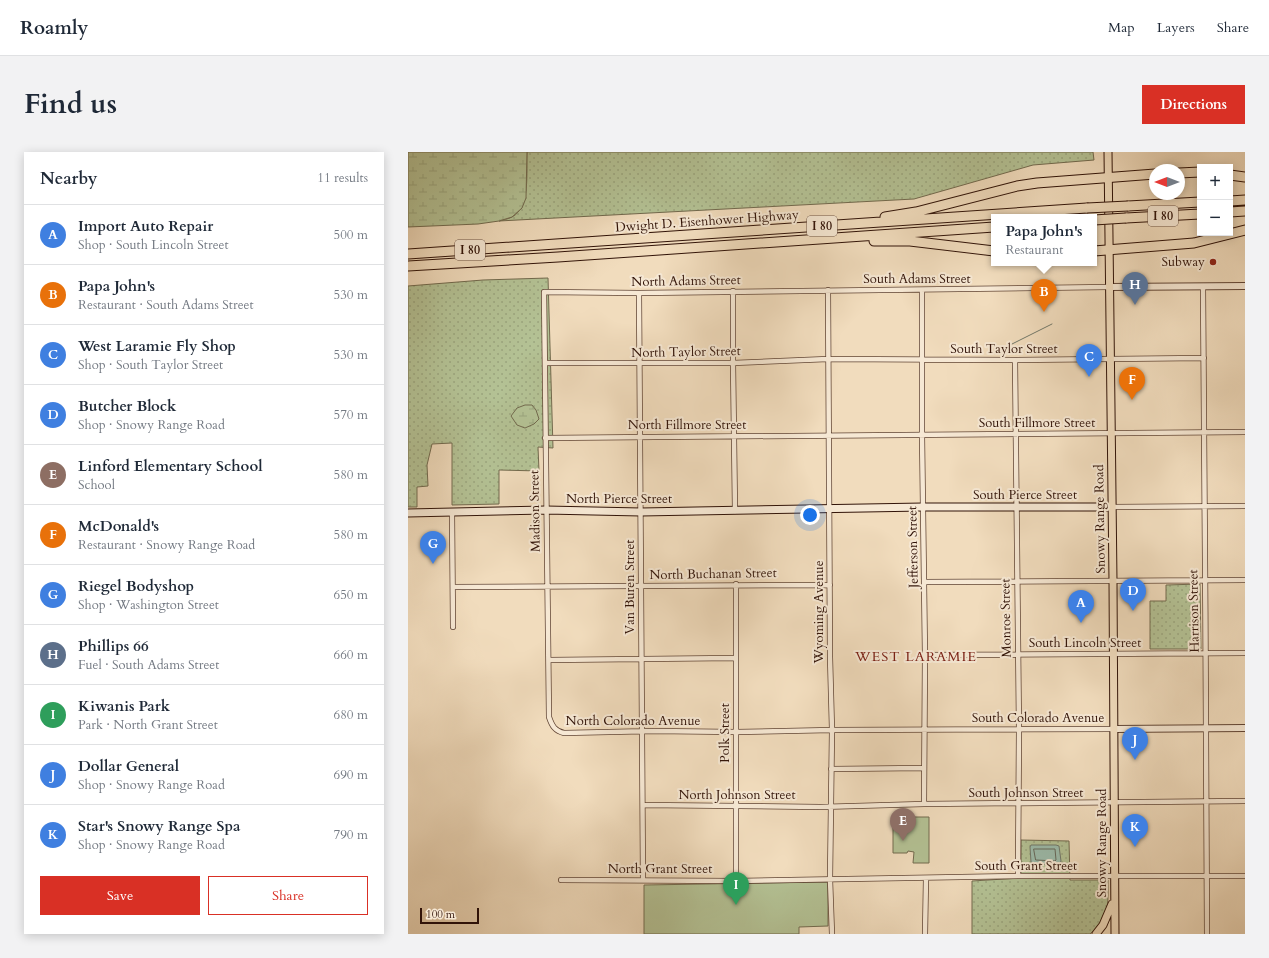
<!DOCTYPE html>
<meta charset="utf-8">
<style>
:root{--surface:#fff;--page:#f2f2f3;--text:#1f2937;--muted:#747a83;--line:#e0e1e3;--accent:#d93025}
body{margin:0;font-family:Cardo,serif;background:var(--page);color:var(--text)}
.controls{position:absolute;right:12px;top:12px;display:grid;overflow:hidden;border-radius:0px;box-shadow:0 2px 10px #0003}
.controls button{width:36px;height:36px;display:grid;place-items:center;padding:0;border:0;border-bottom:1px solid var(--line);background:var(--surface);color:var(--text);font:20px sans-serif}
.compass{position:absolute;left:741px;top:12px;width:36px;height:36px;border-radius:50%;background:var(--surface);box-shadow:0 2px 10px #0003;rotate:270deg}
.scale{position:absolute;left:12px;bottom:10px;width:59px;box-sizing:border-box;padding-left:4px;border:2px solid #311308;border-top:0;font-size:11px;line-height:14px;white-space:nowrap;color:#311308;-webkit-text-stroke:3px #f6e8d4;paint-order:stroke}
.you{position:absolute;left:402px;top:363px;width:14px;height:14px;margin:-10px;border:3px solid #fff;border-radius:50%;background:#1a73e8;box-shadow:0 0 0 6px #1a73e833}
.badge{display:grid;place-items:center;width:26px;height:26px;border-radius:50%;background:var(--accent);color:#fff;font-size:13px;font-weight:700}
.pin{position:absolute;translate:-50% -33px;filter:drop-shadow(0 1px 2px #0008)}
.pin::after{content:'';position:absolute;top:21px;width:14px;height:12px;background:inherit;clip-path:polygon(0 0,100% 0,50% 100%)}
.popup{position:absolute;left:583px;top:62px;width:106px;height:52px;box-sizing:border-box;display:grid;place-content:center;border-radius:0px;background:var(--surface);filter:drop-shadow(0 1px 3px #0005);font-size:13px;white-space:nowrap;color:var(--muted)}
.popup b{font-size:15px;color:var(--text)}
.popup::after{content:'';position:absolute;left:50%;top:100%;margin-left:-8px;border:8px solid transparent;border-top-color:var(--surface)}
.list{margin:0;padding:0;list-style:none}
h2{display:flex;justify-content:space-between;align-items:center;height:52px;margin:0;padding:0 16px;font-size:17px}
h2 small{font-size:13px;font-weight:400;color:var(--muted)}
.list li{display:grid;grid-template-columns:26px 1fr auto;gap:12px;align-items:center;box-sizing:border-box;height:60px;padding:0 16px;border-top:1px solid var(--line)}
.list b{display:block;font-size:15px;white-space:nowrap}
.list p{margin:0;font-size:13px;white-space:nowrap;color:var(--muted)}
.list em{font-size:13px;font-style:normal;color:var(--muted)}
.actions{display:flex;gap:8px;padding:12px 16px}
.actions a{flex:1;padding:9px 0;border:1px solid var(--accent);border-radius:0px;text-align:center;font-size:14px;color:var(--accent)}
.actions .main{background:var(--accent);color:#fff}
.map{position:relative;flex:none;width:837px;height:782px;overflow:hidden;border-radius:0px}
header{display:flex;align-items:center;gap:24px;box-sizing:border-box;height:56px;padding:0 20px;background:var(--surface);border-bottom:1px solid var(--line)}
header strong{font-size:19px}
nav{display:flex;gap:22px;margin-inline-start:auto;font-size:14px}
.intro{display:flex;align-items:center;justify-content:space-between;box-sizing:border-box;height:96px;padding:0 24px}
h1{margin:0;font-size:28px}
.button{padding:10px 18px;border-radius:0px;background:var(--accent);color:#fff;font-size:14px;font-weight:700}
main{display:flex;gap:24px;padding:0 24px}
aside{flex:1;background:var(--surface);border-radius:0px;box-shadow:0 2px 10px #0003}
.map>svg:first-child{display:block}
.grass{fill:url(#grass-dots);stroke:#726a4e}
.wetland{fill:url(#wetland-marsh);stroke:#726a4e}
.green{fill:#b4c295;stroke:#726a4e}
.water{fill:#9cbcac;stroke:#71786a}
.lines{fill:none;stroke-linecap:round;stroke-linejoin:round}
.shore{stroke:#66685a;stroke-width:1}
.stream{stroke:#71786a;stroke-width:1}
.minor-casing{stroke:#614535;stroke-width:6}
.tertiary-casing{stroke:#614535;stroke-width:8}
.secondary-casing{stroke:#311308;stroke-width:9}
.primary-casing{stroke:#311308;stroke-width:9}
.motorway-casing{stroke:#311308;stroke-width:11}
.minor{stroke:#f6e8d4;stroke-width:4.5}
.tertiary{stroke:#f6e8d4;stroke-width:6}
.secondary{stroke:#f6e8d4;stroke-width:7}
.primary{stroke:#f1dcbd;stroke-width:7}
.motorway{stroke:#f1dcbd;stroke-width:9}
.motorway-bridge-casing{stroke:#311308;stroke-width:11;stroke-linecap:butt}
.motorway-bridge{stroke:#f1dcbd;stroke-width:9}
.poi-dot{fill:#8f2418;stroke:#f6e8d4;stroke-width:1.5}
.labels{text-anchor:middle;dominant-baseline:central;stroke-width:4;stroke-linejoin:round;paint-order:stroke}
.shield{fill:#f6e8d4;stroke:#6c5345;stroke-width:1}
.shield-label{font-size:12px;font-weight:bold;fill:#311308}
.street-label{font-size:13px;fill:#311308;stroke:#f6e8d4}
.poi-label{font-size:13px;fill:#311308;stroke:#f6e8d4;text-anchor:end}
.neighbourhood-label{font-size:14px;letter-spacing:1px;fill:#7a1f14;stroke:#f6e8d4}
</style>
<header>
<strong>Roamly</strong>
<nav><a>Map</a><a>Layers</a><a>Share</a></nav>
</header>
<div class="intro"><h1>Find us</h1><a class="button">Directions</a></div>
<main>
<aside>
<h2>Nearby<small>11 results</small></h2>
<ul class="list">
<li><span class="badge" style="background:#3f7fe0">A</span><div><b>Import Auto Repair</b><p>Shop · South Lincoln Street</p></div><em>500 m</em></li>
<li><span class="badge" style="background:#e8710a">B</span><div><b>Papa John's</b><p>Restaurant · South Adams Street</p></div><em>530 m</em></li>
<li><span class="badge" style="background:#3f7fe0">C</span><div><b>West Laramie Fly Shop</b><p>Shop · South Taylor Street</p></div><em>530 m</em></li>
<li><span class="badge" style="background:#3f7fe0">D</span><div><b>Butcher Block</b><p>Shop · Snowy Range Road</p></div><em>570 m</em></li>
<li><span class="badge" style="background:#8d6e63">E</span><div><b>Linford Elementary School</b><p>School</p></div><em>580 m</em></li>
<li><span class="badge" style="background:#e8710a">F</span><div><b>McDonald's</b><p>Restaurant · Snowy Range Road</p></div><em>580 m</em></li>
<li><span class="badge" style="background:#3f7fe0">G</span><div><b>Riegel Bodyshop</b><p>Shop · Washington Street</p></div><em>650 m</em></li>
<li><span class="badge" style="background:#5c6f8a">H</span><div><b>Phillips 66</b><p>Fuel · South Adams Street</p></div><em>660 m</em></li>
<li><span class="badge" style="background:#2e9e5b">I</span><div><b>Kiwanis Park</b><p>Park · North Grant Street</p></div><em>680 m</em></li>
<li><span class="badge" style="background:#3f7fe0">J</span><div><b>Dollar General</b><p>Shop · Snowy Range Road</p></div><em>690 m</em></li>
<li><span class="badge" style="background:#3f7fe0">K</span><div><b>Star's Snowy Range Spa</b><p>Shop · Snowy Range Road</p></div><em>790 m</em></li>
</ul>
<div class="actions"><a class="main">Save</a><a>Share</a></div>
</aside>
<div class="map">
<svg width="837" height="782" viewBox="0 0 837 782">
<defs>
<pattern id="grass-dots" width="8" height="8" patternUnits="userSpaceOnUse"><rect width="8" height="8" fill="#b4c295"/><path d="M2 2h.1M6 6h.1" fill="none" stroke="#9ba67f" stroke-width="1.8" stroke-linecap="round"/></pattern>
<pattern id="wetland-marsh" width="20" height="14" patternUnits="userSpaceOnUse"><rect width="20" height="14" fill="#b4c295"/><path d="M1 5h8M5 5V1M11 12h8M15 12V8" fill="none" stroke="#9ba67f"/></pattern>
</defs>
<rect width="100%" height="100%" fill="#f1dcbd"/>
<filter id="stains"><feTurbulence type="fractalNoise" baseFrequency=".005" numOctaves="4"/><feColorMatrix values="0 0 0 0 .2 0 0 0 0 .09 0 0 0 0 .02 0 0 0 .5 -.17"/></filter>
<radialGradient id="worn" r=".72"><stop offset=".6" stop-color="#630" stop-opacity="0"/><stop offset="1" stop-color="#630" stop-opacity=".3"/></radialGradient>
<!-- grass -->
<path class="grass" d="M 119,0 L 685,0 L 686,8 L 625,13 L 506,47 L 91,69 C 95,68 100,67 104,65 C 123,55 118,19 119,0 Z
M 140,126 L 145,296 L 130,295 L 131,319 L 91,318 L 91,352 L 44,353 L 44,291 L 24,292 L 19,313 L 20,334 L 9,335 L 9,355 L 0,355 L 0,134 L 75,128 Z
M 792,432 L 793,497 L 742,497 L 742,449 L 758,449 L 758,433 Z
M 613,688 L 661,689 L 662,728 L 700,728 C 700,754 702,763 682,782 L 564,782 L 564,729 L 613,726 Z"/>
<!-- wetland -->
<path class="wetland" d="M 0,0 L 119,0 L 118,46 L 114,56 L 104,65 L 91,69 L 70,72 L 0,75 Z
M 117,253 L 124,253 L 128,258 L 131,267 L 126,272 L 117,276 L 109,273 L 103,264 L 109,256 Z"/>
<!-- green -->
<path class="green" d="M 485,665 L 521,665 L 521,711 L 505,711 L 506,700 L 500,699 L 499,701 L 485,701 Z
M 420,730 L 420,774 L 391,775 L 391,782 L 236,782 L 236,733 Z"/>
<!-- water -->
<path class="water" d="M 623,693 L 648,693 L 651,694 L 653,709 L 651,713 L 626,712 L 623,710 L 622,695 Z"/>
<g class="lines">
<!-- shore -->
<path class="shore" d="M 626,697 L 647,697 L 648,708 L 647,709 L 628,708 Z"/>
<!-- stream -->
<path class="stream" d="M 596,196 L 644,172"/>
<defs>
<path id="minor" d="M 701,135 L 231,141 L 136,140 L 141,565 C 144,574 147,579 156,581 L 246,579 L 328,580 L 424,578 L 706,577
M 795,135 C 797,351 798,566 799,782
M 420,138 L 422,505 L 424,578 L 422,727 L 424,782
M 514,138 L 514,283 L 517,503 L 516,652
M 325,139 L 325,211 L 327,359
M 231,141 L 235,728
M 607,208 L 611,577 L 610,724
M 137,211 L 325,211 L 420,207 L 607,208 L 796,206
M 137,286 L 837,280
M 704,355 L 837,354
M 44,361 L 45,475
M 516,430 L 837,428
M 328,432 L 328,729
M 45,435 L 422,433
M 517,503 L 837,501
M 141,508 L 327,506
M 423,617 L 516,616
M 235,653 L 412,655 L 516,652 L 837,649
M 153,728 L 328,729 L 610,724 L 837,724
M 517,782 L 518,726"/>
<path id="tertiary" d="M 701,135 L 837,134
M 706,577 L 837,576"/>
<path id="secondary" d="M 0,361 L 138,358 L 233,360 L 515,355 L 704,355"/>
<path id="primary" d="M 700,0 L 705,429 L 707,782
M 688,782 L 695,773 L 704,752"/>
<path id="motorway" d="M 771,21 L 792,20
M 822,23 L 837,25
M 822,49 L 837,48
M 720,54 L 792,50
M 822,60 L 837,59
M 477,65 L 508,60 L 609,34 L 629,31 L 747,22
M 718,66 L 792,62
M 466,89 L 502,89 L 586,99
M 686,99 L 786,91 L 837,78
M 0,102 L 679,56
M 0,114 L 150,105 L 586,75"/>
</defs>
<!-- minor casing -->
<use href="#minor" class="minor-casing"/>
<!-- tertiary casing -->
<use href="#tertiary" class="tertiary-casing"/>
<!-- secondary casing -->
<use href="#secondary" class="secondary-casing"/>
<!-- primary casing -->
<use href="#primary" class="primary-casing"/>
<!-- motorway casing -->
<use href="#motorway" class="motorway-casing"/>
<!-- minor -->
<use href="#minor" class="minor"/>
<!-- tertiary -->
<use href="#tertiary" class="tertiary"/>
<!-- secondary -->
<use href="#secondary" class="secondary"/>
<!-- primary -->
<use href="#primary" class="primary"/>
<!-- motorway -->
<use href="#motorway" class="motorway"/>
<defs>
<path id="motorway-bridge" d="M 679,56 L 720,54
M 686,68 L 718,66"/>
</defs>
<!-- motorway-bridge casing -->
<use href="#motorway-bridge" class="motorway-bridge-casing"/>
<!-- motorway-bridge -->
<use href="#motorway-bridge" class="motorway-bridge"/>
</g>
<!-- markers -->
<circle class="poi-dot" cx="805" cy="110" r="4"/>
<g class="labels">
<!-- shield labels -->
<g class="shield">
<rect x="740" y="54" width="30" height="20" rx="3"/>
<rect x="399" y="64" width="30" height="20" rx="3"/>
<rect x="47" y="88" width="30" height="20" rx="3"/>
</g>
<g class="shield-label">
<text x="755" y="64">I 80</text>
<text x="414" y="74">I 80</text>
<text x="62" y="98">I 80</text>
</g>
<!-- street labels -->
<g class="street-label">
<text transform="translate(299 69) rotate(-4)">Dwight D. Eisenhower Highway</text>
<text x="509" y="127">South Adams Street</text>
<text transform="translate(278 129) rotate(-1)">North Adams Street</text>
<text x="596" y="197">South Taylor Street</text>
<text transform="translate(278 200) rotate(-1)">North Taylor Street</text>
<text x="629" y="271">South Fillmore Street</text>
<text x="279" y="273">North Fillmore Street</text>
<text x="617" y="343">South Pierce Street</text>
<text x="211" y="347">North Pierce Street</text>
<text transform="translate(127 359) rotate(-91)">Madison Street</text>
<text transform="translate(692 367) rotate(-91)">Snowy Range Road</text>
<text transform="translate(505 395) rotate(-91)">Jefferson Street</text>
<text transform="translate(305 422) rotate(-1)">North Buchanan Street</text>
<text transform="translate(222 435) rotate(-90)">Van Buren Street</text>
<text transform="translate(786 459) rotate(-91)">Harrison Street</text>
<text transform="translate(411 460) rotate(-90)">Wyoming Avenue</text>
<text transform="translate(598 466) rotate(-91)">Monroe Street</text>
<text x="677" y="491">South Lincoln Street</text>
<text x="630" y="566">South Colorado Avenue</text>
<text x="225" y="569">North Colorado Avenue</text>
<text transform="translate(317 581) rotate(-90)">Polk Street</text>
<text x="618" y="641">South Johnson Street</text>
<text x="329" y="643">North Johnson Street</text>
<text transform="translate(694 691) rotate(-90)">Snowy Range Road</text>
<text x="618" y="714">South Grant Street</text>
<text x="252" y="717">North Grant Street</text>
</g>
<!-- poi labels -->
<g class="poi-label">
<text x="797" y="110">Subway</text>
</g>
<!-- neighbourhood labels -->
<g class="neighbourhood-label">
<text x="508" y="504">WEST LARAMIE</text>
</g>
</g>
<rect width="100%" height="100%" filter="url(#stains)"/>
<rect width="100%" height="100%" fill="url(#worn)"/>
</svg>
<div class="controls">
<button>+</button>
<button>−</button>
</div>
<svg class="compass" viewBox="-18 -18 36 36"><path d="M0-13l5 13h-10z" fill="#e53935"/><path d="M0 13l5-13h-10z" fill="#747a83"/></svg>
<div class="scale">100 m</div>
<div class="you"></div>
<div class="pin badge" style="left:673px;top:471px;background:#3f7fe0">A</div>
<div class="pin badge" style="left:636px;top:160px;background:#e8710a">B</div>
<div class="popup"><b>Papa John's</b>Restaurant</div>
<div class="pin badge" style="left:681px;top:225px;background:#3f7fe0">C</div>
<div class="pin badge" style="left:725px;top:459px;background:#3f7fe0">D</div>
<div class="pin badge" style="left:495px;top:689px;background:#8d6e63">E</div>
<div class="pin badge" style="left:724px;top:248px;background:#e8710a">F</div>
<div class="pin badge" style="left:25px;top:412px;background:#3f7fe0">G</div>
<div class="pin badge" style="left:727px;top:153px;background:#5c6f8a">H</div>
<div class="pin badge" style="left:328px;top:753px;background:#2e9e5b">I</div>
<div class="pin badge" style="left:727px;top:608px;background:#3f7fe0">J</div>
<div class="pin badge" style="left:727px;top:695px;background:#3f7fe0">K</div>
</div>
</main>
